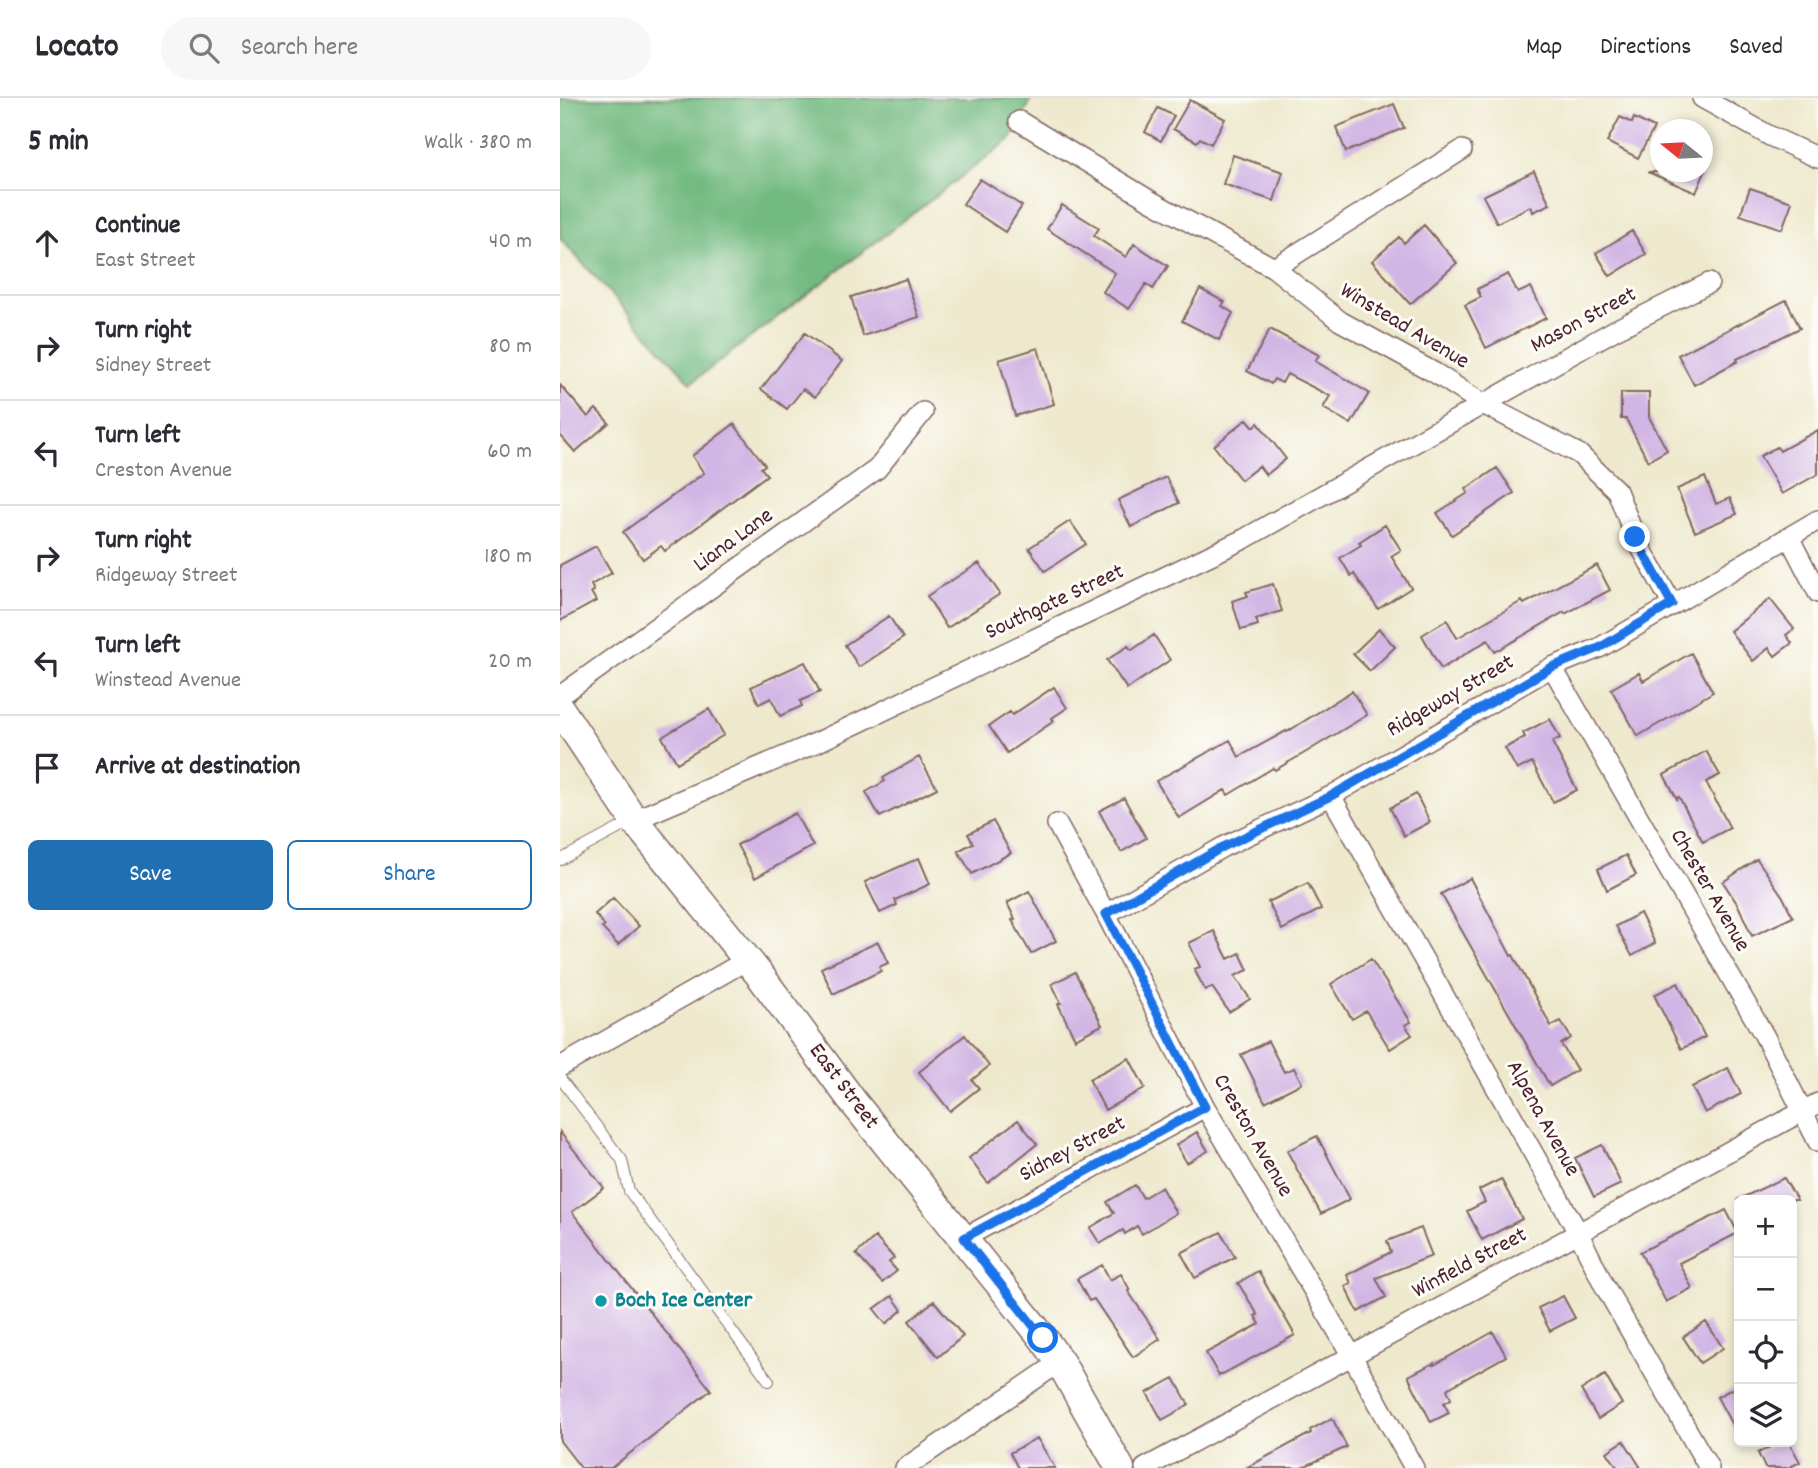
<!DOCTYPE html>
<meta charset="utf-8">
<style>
:root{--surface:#fff;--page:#f7f7f7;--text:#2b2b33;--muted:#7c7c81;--line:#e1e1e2;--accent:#1f6fb2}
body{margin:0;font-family:Dekko,sans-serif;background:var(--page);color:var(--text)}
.controls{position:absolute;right:21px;bottom:21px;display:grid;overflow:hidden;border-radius:10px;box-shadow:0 4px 10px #0003}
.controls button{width:63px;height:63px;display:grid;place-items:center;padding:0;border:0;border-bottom:2px solid var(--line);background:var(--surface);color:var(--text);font:35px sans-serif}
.compass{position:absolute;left:1090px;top:21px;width:63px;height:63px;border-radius:50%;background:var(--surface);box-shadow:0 4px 10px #0003;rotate:288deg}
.stop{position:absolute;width:21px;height:21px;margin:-16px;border:5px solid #1a73e8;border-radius:50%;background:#fff}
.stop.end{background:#1a73e8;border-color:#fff;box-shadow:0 2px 7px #0008}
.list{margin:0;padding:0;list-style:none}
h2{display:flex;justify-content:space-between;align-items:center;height:91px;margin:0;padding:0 28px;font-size:30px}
h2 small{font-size:23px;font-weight:400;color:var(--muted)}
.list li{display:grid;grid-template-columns:46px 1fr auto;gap:21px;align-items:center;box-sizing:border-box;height:105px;padding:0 28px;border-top:2px solid var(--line)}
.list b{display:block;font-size:26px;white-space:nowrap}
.list p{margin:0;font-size:23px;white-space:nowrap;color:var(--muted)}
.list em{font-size:23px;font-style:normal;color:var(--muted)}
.actions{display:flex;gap:14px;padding:21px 28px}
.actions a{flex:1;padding:16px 0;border:2px solid var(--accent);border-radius:10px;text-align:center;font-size:24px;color:var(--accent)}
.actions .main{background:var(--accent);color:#fff}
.icon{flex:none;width:38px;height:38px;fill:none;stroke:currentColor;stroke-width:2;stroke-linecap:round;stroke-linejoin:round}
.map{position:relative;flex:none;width:1258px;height:1370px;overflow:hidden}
header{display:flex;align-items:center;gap:42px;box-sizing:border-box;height:98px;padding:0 35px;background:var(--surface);border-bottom:2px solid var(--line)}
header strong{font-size:33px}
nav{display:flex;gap:38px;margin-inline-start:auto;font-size:24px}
.search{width:490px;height:63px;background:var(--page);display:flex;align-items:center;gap:18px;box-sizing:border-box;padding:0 24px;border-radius:38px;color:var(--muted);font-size:26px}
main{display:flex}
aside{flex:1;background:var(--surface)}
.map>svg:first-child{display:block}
.forest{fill:#72ba80;stroke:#5e6c56;stroke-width:2}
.building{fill:#d1b5e4}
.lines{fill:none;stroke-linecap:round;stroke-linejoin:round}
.lane-casing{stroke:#836664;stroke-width:12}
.street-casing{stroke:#836664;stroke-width:22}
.secondary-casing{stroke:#836664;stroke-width:31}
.lane{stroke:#fff;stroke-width:10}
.street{stroke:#fff;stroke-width:19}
.secondary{stroke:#fff;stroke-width:28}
.route{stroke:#1a73e8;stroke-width:9}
.culture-dot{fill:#0f9aa8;stroke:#fdfcf7;stroke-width:2.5}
.labels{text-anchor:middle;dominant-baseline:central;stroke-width:6;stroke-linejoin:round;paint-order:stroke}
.street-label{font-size:23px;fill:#4a1f2b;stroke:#fdfcf7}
.culture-label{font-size:23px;font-weight:bold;fill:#0d838f;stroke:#fdfcf7;text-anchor:start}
</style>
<header>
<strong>Locato</strong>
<div class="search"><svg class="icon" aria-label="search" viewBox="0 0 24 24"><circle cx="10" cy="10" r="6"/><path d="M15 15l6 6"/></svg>Search here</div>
<nav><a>Map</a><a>Directions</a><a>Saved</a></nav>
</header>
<main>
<aside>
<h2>5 min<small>Walk · 380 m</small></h2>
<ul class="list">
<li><svg class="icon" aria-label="ahead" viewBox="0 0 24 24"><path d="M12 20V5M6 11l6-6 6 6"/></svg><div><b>Continue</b><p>East Street</p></div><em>40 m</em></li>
<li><svg class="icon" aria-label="right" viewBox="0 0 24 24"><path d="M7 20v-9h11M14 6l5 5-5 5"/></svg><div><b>Turn right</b><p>Sidney Street</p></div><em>80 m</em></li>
<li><svg class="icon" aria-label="left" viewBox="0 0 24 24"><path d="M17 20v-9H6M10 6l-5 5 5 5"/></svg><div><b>Turn left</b><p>Creston Avenue</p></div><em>60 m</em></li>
<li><svg class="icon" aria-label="right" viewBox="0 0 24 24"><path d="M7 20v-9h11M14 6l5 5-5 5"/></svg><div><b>Turn right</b><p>Ridgeway Street</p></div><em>180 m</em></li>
<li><svg class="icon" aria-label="left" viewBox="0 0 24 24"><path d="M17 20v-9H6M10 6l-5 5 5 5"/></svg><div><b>Turn left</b><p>Winstead Avenue</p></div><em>20 m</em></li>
<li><svg class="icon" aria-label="arrive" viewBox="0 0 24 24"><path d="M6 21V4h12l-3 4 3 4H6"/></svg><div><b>Arrive at destination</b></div></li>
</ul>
<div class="actions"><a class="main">Save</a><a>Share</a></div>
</aside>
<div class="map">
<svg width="1258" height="1370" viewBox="0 0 1258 1370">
<rect width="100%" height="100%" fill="#fdfcf7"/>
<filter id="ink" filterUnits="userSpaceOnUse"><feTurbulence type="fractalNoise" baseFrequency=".0143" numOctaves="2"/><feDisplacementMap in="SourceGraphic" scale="14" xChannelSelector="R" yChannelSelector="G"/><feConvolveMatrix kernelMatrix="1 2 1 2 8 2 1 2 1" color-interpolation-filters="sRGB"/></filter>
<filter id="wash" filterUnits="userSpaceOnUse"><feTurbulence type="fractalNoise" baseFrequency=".00686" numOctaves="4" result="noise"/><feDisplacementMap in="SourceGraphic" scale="28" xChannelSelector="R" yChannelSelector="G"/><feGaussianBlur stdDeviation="1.57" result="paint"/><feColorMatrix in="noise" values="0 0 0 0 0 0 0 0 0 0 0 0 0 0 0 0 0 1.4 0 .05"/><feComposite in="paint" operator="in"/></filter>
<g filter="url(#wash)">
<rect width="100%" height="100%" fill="#eee9cd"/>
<!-- forest -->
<path class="forest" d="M 0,0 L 472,0 L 452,40 L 131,285 L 0,140 Z"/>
<g id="blocks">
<!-- building -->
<path class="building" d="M 630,2 L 665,21 L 651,46 L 640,40 L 637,44 L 613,31 Z
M 834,6 L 844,30 L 786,54 L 776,29 Z
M 598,10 L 614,18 L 601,43 L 585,34 Z
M 1060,19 L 1072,25 L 1074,20 L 1094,30 L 1078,60 L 1047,44 Z
M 673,57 L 723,74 L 714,103 L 663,86 Z
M 974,73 L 990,106 L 973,114 L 971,108 L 937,125 L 923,98 Z
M 1088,74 L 1145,74 L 1136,95 Z
M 420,81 L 462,108 L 445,134 L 403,106 Z
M 1190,90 L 1232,104 L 1222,131 L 1180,117 Z
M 502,107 L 539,130 L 534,138 L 566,159 L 574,146 L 608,168 L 593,191 L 586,186 L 569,211 L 543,194 L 555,175 L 487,131 Z
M 864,127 L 897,165 L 850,206 L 812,163 L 839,139 L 844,145 Z
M 1072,133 L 1086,156 L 1050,178 L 1036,155 Z
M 948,176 L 958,195 L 971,189 L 986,220 L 926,250 L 905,207 L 921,199 L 917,191 Z
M 346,181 L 359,219 L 303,238 L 291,199 Z
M 640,191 L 665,204 L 662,208 L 673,215 L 659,242 L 622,223 Z
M 1226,202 L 1240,230 L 1177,261 L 1178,263 L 1134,287 L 1118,257 Z
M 710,231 L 759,257 L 755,263 L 809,295 L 791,326 L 763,310 L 770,298 L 727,276 L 722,285 L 714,281 L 711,286 L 687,273 Z
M 245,235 L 282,263 L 255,299 L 243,291 L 227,311 L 201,291 Z
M 478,250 L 494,306 L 455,318 L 439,262 Z
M 0,287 L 28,319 L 36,311 L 49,325 L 15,354 L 0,337 Z
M 1061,295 L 1089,295 L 1089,319 L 1107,352 L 1088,363 L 1066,321 L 1061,321 Z
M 687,321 L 694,329 L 698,325 L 726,361 L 706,377 L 699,368 L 681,382 L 654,348 Z
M 174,326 L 205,367 L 201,370 L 207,377 L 105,453 L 101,448 L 83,461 L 63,434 L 144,375 L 132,358 Z
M 1258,332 L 1258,376 L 1222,396 L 1200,358 L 1217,349 L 1220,353 Z
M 937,370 L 954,395 L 892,437 L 877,415 L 908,395 L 906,391 Z
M 606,379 L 619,405 L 571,429 L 558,402 Z
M 1145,379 L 1156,406 L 1170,400 L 1177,416 L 1135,434 L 1117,391 Z
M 510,423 L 526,446 L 485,473 L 469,450 Z
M 825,427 L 841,452 L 831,458 L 851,490 L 818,511 L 794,476 L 791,478 L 780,460 L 801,447 L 799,444 Z
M 36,448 L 52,475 L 31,487 L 34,493 L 31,494 L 36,503 L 0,523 L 0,467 Z
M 419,465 L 440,496 L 387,530 L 367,498 Z
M 1037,467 L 1050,492 L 1005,516 L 1004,514 L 935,554 L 928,542 L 881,571 L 862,537 L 887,522 L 897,540 L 962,503 L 964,506 Z
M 713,486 L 722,513 L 696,521 L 698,527 L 681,532 L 672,503 L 688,498 L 686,494 Z
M 1210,501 L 1234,531 L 1226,537 L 1232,545 L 1215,558 L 1209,550 L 1193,563 L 1170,533 Z
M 329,518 L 343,540 L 299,569 L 285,547 Z
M 819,531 L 835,549 L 810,573 L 793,556 Z
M 594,537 L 610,562 L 567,591 L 547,562 L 568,548 L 572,552 Z
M 1131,555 L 1153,594 L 1078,638 L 1051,591 L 1079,575 L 1083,583 Z
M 245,564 L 260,594 L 240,603 L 242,608 L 220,618 L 211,600 L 199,606 L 191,589 Z
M 494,589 L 507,610 L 492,620 L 494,623 L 447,655 L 429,628 L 450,614 L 452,617 Z
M 792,593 L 807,617 L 748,653 L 715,672 L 713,670 L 668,697 L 665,692 L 619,720 L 596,683 L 670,642 L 679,659 L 726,633 L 727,634 Z
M 149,611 L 164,637 L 117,665 L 102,639 Z
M 990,621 L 1000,640 L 992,644 L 1017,692 L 993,704 L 972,664 L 957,672 L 945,650 L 965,639 L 963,635 Z
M 1146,653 L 1160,677 L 1146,684 L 1170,730 L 1143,744 L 1119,699 L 1117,701 L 1104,677 Z
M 359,659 L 377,690 L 320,719 L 306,694 L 325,683 L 323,680 Z
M 856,696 L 870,724 L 844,738 L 830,710 Z
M 564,700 L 586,740 L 561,754 L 539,713 Z
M 235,715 L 253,748 L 195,780 L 177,747 Z
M 433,723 L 451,755 L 412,776 L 398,753 L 413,745 L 408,736 Z
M 1066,757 L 1076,777 L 1047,792 L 1038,771 Z
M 359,760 L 370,786 L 335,802 L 337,807 L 320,815 L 305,784 Z
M 1197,761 L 1223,799 L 1233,819 L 1192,838 L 1178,807 L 1163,784 Z
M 910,780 L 951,858 L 953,857 L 991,928 L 1001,923 L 1011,940 L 1001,946 L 1017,972 L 990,988 L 881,796 Z
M 748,785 L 761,811 L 722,832 L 708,804 Z
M 469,793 L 496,843 L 471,856 L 452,822 L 455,821 L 447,805 Z
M 53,800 L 79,828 L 58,847 L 42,830 L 45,828 L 35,816 Z
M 1080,815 L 1095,845 L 1072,858 L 1056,828 Z
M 654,833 L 668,861 L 680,855 L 688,872 L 675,878 L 690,901 L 669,914 L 652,889 L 645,892 L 634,871 L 640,869 L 629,845 Z
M 318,844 L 328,865 L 319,869 L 321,873 L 273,896 L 261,870 Z
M 811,861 L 851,924 L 845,927 L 852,937 L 830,951 L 806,913 L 792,921 L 771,886 Z
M 515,874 L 542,927 L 515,941 L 498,906 L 501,905 L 492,886 Z
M 1118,885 L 1145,939 L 1121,951 L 1094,897 Z
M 405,937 L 429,968 L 412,982 L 419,990 L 390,1013 L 359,974 Z
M 708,943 L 724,974 L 734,970 L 742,985 L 705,1004 L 681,957 Z
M 569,960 L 585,990 L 545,1012 L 529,981 Z
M 1168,970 L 1181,996 L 1145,1015 L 1132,989 Z
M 458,1022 L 477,1046 L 428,1085 L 409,1060 Z
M 0,1034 L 44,1090 L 12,1114 L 151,1292 L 51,1370 L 21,1370 L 0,1343 Z
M 637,1034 L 648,1053 L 627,1065 L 616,1047 Z
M 757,1038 L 790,1101 L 761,1116 L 727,1053 Z
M 1042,1047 L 1061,1086 L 1034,1099 L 1015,1060 Z
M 1224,1080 L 1237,1102 L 1177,1102 Z
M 941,1081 L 962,1121 L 922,1142 L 907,1113 L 925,1104 L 919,1092 Z
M 575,1087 L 583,1100 L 601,1089 L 616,1115 L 582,1136 L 577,1128 L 565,1136 L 563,1132 L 540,1146 L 530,1130 L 554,1115 L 547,1104 Z
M 1166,1112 L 1178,1135 L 1119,1165 L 1132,1190 L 1106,1204 L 1080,1154 Z
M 861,1130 L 872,1158 L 816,1180 L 826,1199 L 798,1214 L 785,1188 L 791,1185 L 787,1177 L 831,1154 L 827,1143 Z
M 661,1134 L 675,1159 L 635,1180 L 621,1155 Z
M 315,1139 L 334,1160 L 329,1164 L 337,1173 L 322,1185 L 296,1156 Z
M 542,1167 L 550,1182 L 561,1176 L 570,1192 L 568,1193 L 600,1241 L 573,1259 L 534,1201 L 529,1203 L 517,1181 Z
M 698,1173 L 735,1237 L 659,1278 L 646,1255 L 700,1226 L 695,1218 L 698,1217 L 678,1185 Z
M 332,1198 L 342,1212 L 326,1226 L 314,1211 Z
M 1003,1198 L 1015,1220 L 990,1233 L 978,1210 Z
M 374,1203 L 403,1238 L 378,1259 L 349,1223 Z
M 1146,1224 L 1163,1250 L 1140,1265 L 1123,1239 Z
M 933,1234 L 946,1258 L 887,1291 L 891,1301 L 884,1305 L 889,1315 L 871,1324 L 848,1278 L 874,1265 L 874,1267 Z
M 1045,1277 L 1062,1306 L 1038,1321 L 1021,1292 Z
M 614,1280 L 629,1307 L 602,1322 L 587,1295 Z
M 1179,1287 L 1179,1340 L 1157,1299 Z
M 772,1320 L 787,1349 L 741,1370 L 686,1370 L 751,1335 L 750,1332 Z
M 477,1340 L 495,1370 L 458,1370 L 450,1355 Z
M 1064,1343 L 1081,1370 L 1058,1370 L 1047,1354 Z
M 1219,1344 L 1229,1344 L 1240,1364 L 1228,1370 L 1205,1370 L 1198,1355 Z"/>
</g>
</g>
<g filter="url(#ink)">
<use href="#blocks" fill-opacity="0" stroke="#836664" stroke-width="2"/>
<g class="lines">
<defs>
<path id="lane" d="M 0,762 L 71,724
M 0,980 L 62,1062 L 69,1093 L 209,1283"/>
<path id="street" d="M 1142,0 L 1210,38 L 1258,60
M 459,23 L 591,103 L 714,170 L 780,223 L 875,275 L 923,306 L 1019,356 L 1057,393 L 1075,439 L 1112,506
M 714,170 L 902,52
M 1229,439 L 1258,495
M 992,569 L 1204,937 L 1258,1044
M 0,598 L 317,371 L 363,314
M 771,698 L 1019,1136 L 1044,1187 L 1149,1370
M 74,722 L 258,644 L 684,441 L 1055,232 L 1149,185
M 497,726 L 546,816 L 645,1009 L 792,1258 L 854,1370
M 546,816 L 663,749 L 771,698 L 992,569 L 1039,550 L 1258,422
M 0,969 L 187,862
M 404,1140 L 645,1009
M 345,1370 L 500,1264
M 585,1370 L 1258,1005"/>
<path id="secondary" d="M 0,611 L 74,722 L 202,880 L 294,1005 L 483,1240 L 500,1264 L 560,1370"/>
</defs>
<!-- lane casing -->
<use href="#lane" class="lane-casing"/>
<!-- street casing -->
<use href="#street" class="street-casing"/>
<!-- secondary casing -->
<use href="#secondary" class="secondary-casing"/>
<!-- lane -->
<use href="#lane" class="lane"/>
<!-- street -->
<use href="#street" class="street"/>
<!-- secondary -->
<use href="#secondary" class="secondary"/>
</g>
</g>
<g class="lines" filter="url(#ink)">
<!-- route -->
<path class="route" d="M 483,1240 L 404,1140 L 645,1009 L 546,816 L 663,749 L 771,698 L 992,569 L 1039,550 L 1112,506 L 1075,439"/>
</g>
<!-- markers -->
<circle class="culture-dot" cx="41" cy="1203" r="7"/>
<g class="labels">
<!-- street labels -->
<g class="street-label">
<text transform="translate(1024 223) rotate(-28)">Mason Street</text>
<text transform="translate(844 229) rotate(31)">Winstead Avenue</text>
<text transform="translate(174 443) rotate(-36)">Liana Lane</text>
<text transform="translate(495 505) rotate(-25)">Southgate Street</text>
<text transform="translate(891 599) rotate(-30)">Ridgeway Street</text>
<text transform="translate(1149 793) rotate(60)">Chester Avenue</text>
<text transform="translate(283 989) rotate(53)">East Street</text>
<text transform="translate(982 1021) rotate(61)">Alpena Avenue</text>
<text transform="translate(692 1038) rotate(60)">Creston Avenue</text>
<text transform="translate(513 1052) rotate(-28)">Sidney Street</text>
<text transform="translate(910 1166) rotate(-28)">Winfield Street</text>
</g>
<!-- culture labels -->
<g class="culture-label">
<text x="55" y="1203">Boch Ice Center</text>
</g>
</g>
</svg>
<div class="controls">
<button>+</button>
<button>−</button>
<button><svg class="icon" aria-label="locate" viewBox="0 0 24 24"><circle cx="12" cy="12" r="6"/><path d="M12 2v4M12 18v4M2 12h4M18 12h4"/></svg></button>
<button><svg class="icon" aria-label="layers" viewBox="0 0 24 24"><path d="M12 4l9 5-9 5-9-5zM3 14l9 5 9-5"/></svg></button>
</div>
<svg class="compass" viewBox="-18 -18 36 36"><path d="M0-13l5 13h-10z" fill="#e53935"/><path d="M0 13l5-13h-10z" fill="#7c7c81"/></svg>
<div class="stop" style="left:483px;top:1240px"></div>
<div class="stop end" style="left:1075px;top:439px"></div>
</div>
</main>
